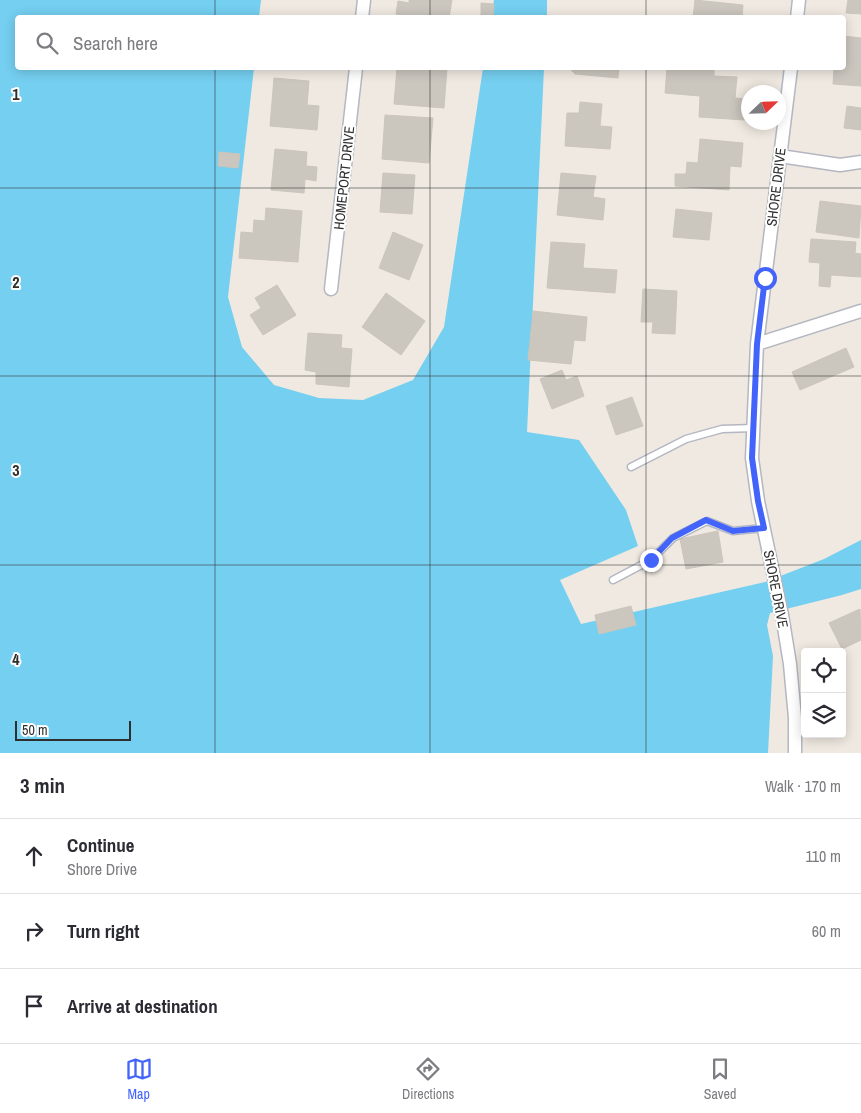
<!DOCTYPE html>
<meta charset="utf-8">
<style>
:root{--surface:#fff;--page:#f7f7f7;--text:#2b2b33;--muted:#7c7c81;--line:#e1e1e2;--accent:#4264fb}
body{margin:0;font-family:"Archivo Narrow",sans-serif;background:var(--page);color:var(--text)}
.controls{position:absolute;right:15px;bottom:15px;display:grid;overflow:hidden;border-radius:5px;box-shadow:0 2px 12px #0003}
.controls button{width:45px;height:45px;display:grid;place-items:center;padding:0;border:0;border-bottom:1px solid var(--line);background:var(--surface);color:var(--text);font:25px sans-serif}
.compass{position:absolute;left:741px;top:85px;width:45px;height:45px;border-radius:50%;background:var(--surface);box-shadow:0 2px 12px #0003;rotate:67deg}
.scale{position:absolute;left:15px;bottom:12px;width:116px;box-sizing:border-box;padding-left:5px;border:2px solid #2e2e2e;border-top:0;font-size:14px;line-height:18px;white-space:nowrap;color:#2e2e2e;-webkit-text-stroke:4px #fff;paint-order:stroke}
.stop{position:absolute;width:15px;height:15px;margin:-11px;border:4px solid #4264fb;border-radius:50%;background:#fff}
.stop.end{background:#4264fb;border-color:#fff;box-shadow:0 1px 5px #0008}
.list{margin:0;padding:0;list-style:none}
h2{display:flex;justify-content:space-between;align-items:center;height:65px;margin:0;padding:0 20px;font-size:21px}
h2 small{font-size:16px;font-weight:400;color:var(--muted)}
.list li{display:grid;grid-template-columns:32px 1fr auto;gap:15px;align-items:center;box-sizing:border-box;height:75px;padding:0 20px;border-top:1px solid var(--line)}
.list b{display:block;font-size:19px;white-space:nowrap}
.list p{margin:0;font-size:16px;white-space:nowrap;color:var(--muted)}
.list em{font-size:16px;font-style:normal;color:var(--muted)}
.icon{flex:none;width:28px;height:28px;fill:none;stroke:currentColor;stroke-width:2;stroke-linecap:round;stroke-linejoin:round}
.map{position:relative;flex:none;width:861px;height:753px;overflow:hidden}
.search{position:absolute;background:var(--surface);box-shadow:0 2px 12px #0003;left:15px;right:15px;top:15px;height:55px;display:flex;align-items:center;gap:12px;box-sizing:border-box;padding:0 18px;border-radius:5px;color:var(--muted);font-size:19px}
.sheet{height:290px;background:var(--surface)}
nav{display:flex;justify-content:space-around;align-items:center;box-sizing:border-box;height:70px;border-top:1px solid var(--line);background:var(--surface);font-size:14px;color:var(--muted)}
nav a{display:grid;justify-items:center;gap:2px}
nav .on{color:var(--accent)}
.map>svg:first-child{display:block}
.water{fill:#75cff0}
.building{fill:#cbc7bf;stroke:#cbc5ba}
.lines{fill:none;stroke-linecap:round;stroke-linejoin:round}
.lane-casing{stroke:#b4b7c1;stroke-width:9}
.street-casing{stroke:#b4b7c1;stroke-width:15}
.lane{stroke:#fff;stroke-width:6}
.street{stroke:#fff;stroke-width:12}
.route{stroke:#4264fb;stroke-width:6}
.grid{fill:none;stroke:#2e2e2e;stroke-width:1;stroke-opacity:0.55}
.labels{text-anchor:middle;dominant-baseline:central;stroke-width:4;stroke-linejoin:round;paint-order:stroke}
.street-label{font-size:14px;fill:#2e2e2e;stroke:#fff}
.grid-label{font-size:16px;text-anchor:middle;font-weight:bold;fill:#2e2e2e;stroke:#fff;stroke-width:4;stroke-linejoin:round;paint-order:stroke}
</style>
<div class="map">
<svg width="861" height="753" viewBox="0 0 861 753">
<rect width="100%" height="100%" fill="#efe9e1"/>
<!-- water -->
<path class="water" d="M 0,0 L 261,0 L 259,17 L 18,18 L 18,68 L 254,68 L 228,297 L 242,347 L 274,385 L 319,398 L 363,400 L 413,380 L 444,327 L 483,68 L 544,68 L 527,432 L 579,440 L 626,510 L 638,546 L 560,580 L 581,624 L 765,582 L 824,559 L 861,540 L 861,589 L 842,595 L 770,613 L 767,625 L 773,656 L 768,753 L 0,753 Z
M 494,0 L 547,0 L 547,17 L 491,18 Z"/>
<!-- building -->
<path class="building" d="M 409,0 L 452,0 L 449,18 L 406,18 L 407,16 L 396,14 L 398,1 L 409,3 Z
M 695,0 L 743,5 L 742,18 L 693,18 Z
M 848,0 L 861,0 L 861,14 L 846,13 Z
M 481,3 L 494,4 L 493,18 L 481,18 Z
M 844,36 L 861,38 L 861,86 L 833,84 L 834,68 L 844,68 Z
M 397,68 L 447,68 L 444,108 L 394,104 Z
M 569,68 L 619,68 L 618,78 L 575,74 Z
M 667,68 L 714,68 L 714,76 L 737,77 L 735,98 L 747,99 L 745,120 L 699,117 L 700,96 L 665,93 Z
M 274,78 L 309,81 L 307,105 L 319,106 L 317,130 L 270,126 Z
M 580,102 L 602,104 L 600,126 L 612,127 L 610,149 L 565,146 L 567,113 L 579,113 Z
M 847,106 L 861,108 L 861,130 L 844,128 Z
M 385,115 L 433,118 L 429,163 L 382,159 Z
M 700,139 L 743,143 L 741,167 L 730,166 L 729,190 L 675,186 L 675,174 L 686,174 L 687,162 L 698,163 Z
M 275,149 L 307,152 L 306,166 L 317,167 L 316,181 L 305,179 L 304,193 L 271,190 Z
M 219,152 L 240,154 L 238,168 L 218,166 Z
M 383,173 L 415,175 L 412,214 L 380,212 Z
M 561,173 L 596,176 L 593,197 L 605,199 L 603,220 L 557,215 Z
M 820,201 L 861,206 L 859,238 L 816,232 Z
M 266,208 L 302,211 L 298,262 L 239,258 L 241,232 L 253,233 L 254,220 L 265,221 Z
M 676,209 L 712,213 L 709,240 L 673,237 Z
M 393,232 L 423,245 L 409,280 L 379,268 Z
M 811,239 L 856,242 L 855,253 L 861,254 L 861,277 L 831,275 L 830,287 L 819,286 L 820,263 L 809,262 Z
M 551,242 L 585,244 L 583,268 L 617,270 L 615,293 L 547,288 Z
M 277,285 L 296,315 L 263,335 L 250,315 L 261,308 L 255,298 Z
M 643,289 L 677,291 L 675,334 L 652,333 L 653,322 L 641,322 Z
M 386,293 L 425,321 L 401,355 L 362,327 Z
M 533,311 L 587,317 L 585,341 L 574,340 L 571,364 L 528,360 Z
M 308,333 L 342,335 L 341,348 L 352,349 L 349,387 L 316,384 L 316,372 L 305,370 Z
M 846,348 L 854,367 L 800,390 L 792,372 Z
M 562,370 L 566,380 L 577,376 L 584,396 L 552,409 L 540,379 Z
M 632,397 L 643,426 L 616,435 L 606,406 Z
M 718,531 L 723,562 L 686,569 L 680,539 Z
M 631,606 L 636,625 L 599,634 L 595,615 Z
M 860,609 L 861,640 L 842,649 L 829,623 Z"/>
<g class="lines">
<defs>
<path id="lane" d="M 631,467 L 686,439 L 722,429 L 754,428
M 613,580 L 651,560 L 673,538 L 707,521 L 733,531 L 764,528"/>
<path id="street" d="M 362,18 L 364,0
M 797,18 L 799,0
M 791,68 L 757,344 L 752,458 L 758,501 L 782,615 L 790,664 L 795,718 L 795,753
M 780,156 L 840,165 L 861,162
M 331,289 L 356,68
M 757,344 L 861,311"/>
</defs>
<!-- lane casing -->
<use href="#lane" class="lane-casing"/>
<!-- street casing -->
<use href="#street" class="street-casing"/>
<!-- lane -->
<use href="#lane" class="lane"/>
<!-- street -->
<use href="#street" class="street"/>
</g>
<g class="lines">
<!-- route -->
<path class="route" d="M 651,560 L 672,538 L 706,520 L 733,531 L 764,528 L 758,501 L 752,458 L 757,344 L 765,278"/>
</g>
<!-- grid -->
<path class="grid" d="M 215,0 L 215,18M 430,0 L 430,18M 646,0 L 646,18M 215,68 L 215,753M 430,68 L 430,753M 646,68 L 646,753M 0,188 L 861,188M 0,376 L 861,376M 0,565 L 861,565"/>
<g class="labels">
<!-- street labels -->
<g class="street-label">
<text transform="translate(344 178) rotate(-84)">HOMEPORT DRIVE</text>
<text transform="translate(776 187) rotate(-83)">SHORE DRIVE</text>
<text transform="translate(776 589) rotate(79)">SHORE DRIVE</text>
</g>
</g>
<g class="grid-label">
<text x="16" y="100">1</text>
<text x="16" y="288">2</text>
<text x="16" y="476">3</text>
<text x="16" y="665">4</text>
</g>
</svg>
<div class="controls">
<button><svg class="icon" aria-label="locate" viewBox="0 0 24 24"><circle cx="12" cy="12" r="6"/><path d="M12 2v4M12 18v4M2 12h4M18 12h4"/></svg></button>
<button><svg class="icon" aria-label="layers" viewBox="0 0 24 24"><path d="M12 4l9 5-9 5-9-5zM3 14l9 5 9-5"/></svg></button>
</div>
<svg class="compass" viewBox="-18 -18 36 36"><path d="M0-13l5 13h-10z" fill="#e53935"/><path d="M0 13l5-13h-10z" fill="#7c7c81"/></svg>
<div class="scale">50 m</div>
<div class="stop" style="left:765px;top:278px"></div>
<div class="stop end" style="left:651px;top:560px"></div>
<div class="search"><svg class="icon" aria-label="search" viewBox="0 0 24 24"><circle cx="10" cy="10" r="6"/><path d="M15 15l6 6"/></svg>Search here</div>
</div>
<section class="sheet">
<h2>3 min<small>Walk · 170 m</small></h2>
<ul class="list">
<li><svg class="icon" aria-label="ahead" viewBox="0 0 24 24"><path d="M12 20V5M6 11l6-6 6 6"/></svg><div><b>Continue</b><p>Shore Drive</p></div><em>110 m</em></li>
<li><svg class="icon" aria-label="right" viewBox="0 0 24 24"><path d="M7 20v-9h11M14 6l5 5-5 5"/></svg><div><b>Turn right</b></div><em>60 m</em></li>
<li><svg class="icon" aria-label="arrive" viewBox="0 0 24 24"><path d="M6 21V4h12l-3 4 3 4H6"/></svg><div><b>Arrive at destination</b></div></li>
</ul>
</section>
<nav>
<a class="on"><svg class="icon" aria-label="map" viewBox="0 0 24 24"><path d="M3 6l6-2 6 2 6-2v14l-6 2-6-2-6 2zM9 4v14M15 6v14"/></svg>Map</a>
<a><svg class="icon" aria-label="directions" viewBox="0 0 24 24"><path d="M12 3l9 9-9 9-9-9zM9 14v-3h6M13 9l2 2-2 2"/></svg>Directions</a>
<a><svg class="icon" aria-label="saved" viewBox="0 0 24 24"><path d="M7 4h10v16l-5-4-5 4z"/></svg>Saved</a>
</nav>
